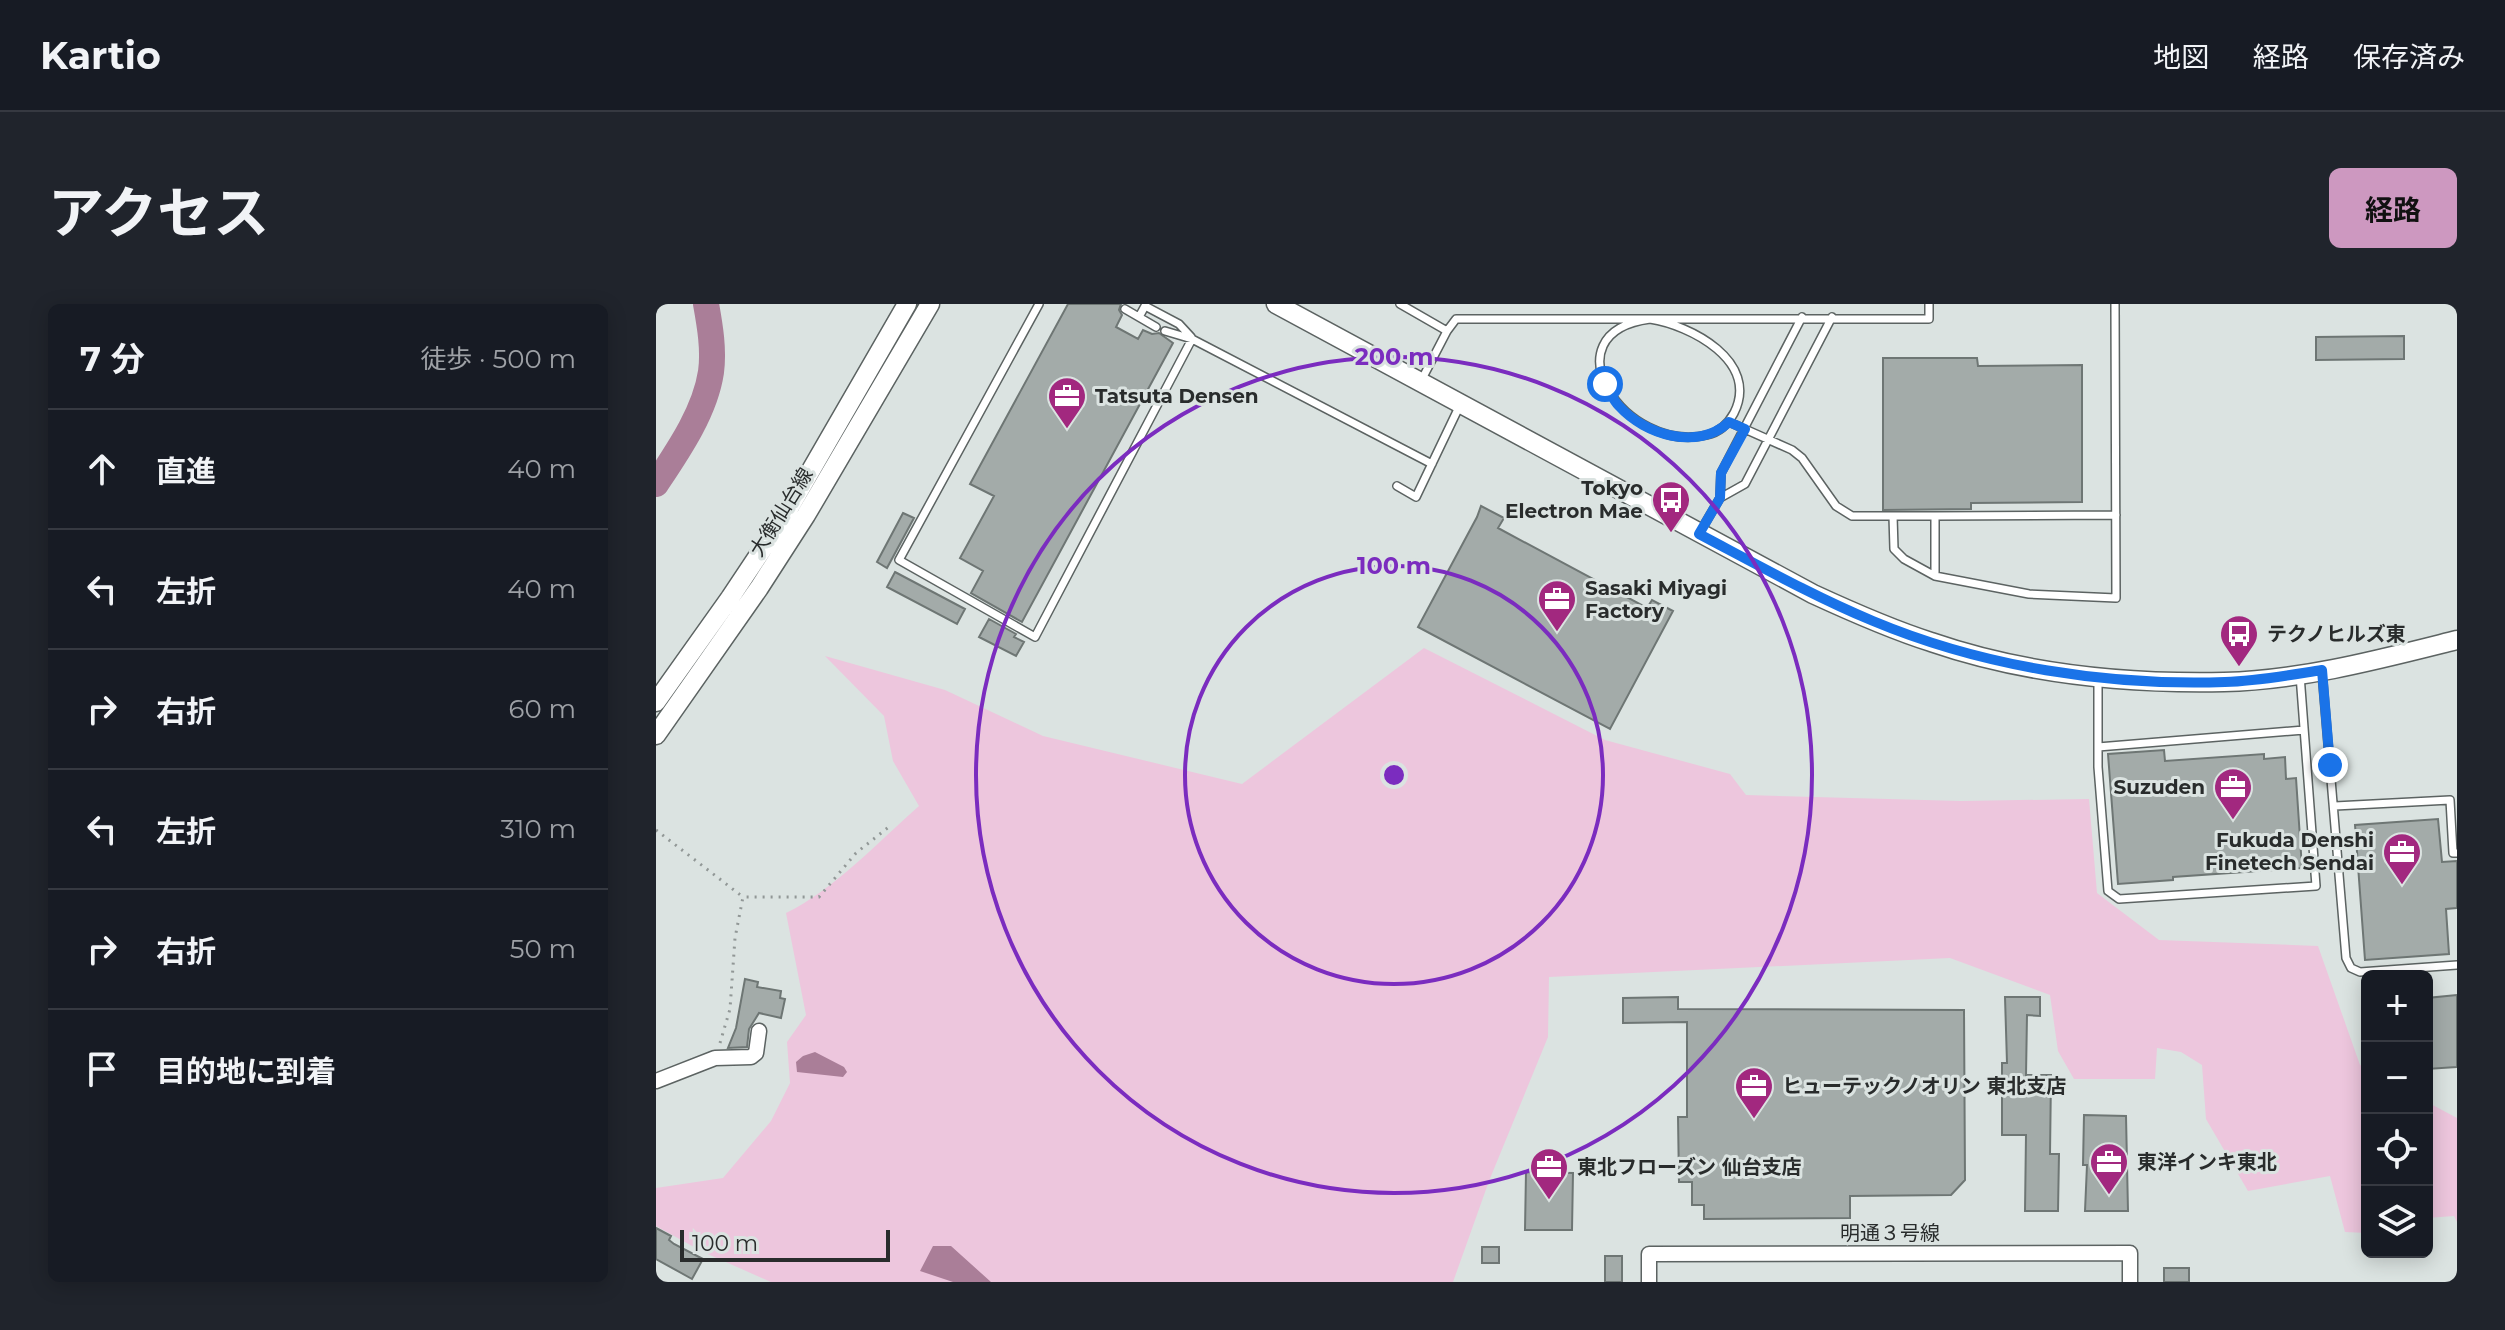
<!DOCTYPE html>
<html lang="ja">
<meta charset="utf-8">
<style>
:root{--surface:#171b24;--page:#20242c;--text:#f1f3f6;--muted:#9ea1a6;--line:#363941;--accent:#cd98c0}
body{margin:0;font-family:Montserrat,"Noto Sans JP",sans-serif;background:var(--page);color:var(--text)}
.controls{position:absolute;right:24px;bottom:24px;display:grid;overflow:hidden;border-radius:12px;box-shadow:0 4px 20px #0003}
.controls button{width:72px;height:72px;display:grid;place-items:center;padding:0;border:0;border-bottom:2px solid var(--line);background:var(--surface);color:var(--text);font:40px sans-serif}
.scale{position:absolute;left:24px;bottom:20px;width:210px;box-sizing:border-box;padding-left:8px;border:4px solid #292c2c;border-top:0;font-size:22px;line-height:28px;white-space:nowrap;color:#292c2c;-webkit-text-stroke:6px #dbe3e1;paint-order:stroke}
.stop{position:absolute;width:24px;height:24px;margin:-18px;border:6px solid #1a73e8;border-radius:50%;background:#fff}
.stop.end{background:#1a73e8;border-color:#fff;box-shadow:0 2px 8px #0008}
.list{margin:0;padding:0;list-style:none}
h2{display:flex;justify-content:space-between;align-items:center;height:104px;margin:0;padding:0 32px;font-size:34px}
h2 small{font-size:26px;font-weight:400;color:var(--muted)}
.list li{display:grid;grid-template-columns:52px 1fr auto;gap:24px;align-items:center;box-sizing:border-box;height:120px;padding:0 32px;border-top:2px solid var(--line)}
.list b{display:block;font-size:30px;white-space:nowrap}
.list em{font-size:26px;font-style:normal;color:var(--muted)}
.icon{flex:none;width:44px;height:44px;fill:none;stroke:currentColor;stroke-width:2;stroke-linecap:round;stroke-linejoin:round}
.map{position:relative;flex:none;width:1801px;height:978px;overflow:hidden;border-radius:12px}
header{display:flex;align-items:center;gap:48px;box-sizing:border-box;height:112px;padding:0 40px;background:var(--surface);border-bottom:2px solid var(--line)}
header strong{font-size:38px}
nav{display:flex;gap:44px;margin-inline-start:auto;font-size:28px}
.intro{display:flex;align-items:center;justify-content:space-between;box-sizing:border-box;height:192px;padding:0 48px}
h1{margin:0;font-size:56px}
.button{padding:20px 36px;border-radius:12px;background:var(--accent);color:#111;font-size:28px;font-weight:700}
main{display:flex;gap:48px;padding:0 48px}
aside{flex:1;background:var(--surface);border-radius:12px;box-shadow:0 4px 20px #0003}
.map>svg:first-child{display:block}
.green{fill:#edc6dd}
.water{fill:#aa7e98}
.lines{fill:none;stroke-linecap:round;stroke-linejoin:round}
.river{stroke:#aa7e98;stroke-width:26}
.building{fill:#a3aba9;stroke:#6e7674;stroke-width:2}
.lane-casing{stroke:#5c6362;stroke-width:10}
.street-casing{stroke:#5c6362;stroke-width:17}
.secondary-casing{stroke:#5c6362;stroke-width:21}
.path{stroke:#919796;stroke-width:3;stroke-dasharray:2 6;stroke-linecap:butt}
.lane{stroke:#fff;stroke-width:7}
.street{stroke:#fff;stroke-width:14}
.secondary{stroke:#fff;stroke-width:18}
.route{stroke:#1a73e8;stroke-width:10}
.ring{fill:none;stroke:#7b2cbf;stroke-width:4}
.labels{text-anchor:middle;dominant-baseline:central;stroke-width:6;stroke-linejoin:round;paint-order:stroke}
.poi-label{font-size:20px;font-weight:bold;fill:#292c2c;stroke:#dbe3e1;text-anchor:start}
.street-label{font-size:20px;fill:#292c2c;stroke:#dbe3e1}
.centre{fill:#7b2cbf;stroke:#dbe3e1;stroke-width:4}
.ring-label{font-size:24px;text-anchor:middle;font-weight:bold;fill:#7b2cbf;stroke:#dbe3e1;stroke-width:6;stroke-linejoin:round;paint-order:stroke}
</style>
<header>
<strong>Kartio</strong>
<nav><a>地図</a><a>経路</a><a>保存済み</a></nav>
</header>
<div class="intro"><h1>アクセス</h1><a class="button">経路</a></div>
<main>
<aside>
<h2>7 分<small>徒歩 · 500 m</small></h2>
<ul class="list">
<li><svg class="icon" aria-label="ahead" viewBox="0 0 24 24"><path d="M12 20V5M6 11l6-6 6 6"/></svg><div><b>直進</b></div><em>40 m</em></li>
<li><svg class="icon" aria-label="left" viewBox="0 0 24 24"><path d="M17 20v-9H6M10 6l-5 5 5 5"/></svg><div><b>左折</b></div><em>40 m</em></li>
<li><svg class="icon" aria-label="right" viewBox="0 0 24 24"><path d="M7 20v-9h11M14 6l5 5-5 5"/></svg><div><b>右折</b></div><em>60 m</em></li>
<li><svg class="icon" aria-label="left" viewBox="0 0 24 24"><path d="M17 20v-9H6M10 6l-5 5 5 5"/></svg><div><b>左折</b></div><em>310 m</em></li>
<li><svg class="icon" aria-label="right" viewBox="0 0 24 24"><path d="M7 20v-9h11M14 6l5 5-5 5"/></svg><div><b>右折</b></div><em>50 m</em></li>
<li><svg class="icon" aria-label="arrive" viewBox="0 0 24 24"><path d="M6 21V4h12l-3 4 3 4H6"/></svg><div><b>目的地に到着</b></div></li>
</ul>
</aside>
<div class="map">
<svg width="1801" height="978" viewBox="0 0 1801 978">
<rect width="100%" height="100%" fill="#dbe3e1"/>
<!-- green -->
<path class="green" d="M 768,344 L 949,436 L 1074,470 L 1090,491 L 1305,497 L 1433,495 L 1441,589 L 1503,636 L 1662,642 L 1704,761 L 1711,765 L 1711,929 L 1689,928 L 1674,872 L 1592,887 L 1550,815 L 1546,761 L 1525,748 L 1501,744 L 1499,775 L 1418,775 L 1402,747 L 1394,691 L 1294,654 L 893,673 L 892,733 L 833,877 L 797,978 L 115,978 L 47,948 L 0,922 L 0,884 L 67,874 L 115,817 L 134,779 L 131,738 L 150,711 L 130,609 C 178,586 223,537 263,502 L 237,457 L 228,412 L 169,352 L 289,386 L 387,432 L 586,480 Z
M 1771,798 L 1801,814 L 1801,918 L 1798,912 L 1771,914 Z"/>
<!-- water -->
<path class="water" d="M 159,748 L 188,763 L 191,768 L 187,773 L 141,768 L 140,758 L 147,752 Z
M 277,942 L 295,942 L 335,978 L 297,978 L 264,967 Z"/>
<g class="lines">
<!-- river -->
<path class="river" d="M 0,180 C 22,147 49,108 55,68 C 58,46 54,22 50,0"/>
</g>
<!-- building -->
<path class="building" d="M 412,0 L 465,0 L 463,6 L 466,11 L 460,23 L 482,35 L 487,26 L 496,30 L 503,29 L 517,39 L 366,318 L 315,289 L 327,267 L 304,254 L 338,192 L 314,180 Z
M 1748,32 L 1748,55 L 1660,56 L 1660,33 Z
M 1227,54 L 1321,54 L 1322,62 L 1426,61 L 1426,198 L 1315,199 L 1315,205 L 1227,206 Z
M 825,202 L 848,214 L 842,224 L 991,304 L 996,296 L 1017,307 L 954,425 L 762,323 L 821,213 Z
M 247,209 L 258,214 L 231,264 L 221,258 Z
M 239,268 L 309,305 L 301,320 L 231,283 Z
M 333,315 L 360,330 L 358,333 L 368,338 L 360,352 L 323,333 Z
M 1508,446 L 1509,457 L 1608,450 L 1608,455 L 1629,453 L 1630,475 L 1640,474 L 1646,564 L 1517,573 L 1517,576 L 1462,580 L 1452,450 Z
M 1782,515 L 1786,558 L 1801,557 L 1801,604 L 1790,605 L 1793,650 L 1709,656 L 1699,521 Z
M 89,675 L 102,678 L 101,683 L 125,687 L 124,694 L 129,695 L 125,714 L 103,709 L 93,725 L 91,743 L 72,744 L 80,724 Z
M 1801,691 L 1801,763 L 1771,765 L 1771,694 Z
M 1022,693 L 1022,705 L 1308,706 L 1309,876 L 1295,891 L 1194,892 L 1194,914 L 1048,915 L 1048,901 L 1036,901 L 1036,878 L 1023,878 L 1022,813 L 1031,813 L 1031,718 L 967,719 L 967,694 Z
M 1349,693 L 1384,693 L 1384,712 L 1371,711 L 1370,771 L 1395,771 L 1394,850 L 1403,850 L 1402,907 L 1369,907 L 1370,831 L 1346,831 L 1346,759 L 1351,759 Z
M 1428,811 L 1470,812 L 1472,907 L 1429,907 L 1431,861 L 1427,861 Z
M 870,868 L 917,869 L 916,926 L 869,926 Z
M 0,924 L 15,932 L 13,936 L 18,940 L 47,955 L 36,975 L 0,955 Z
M 826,943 L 843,943 L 843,959 L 826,959 Z
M 949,952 L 966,952 L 966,978 L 949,978 Z
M 1508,964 L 1533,964 L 1533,978 L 1508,978 Z"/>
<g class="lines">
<defs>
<path id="lane" d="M 383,0 L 243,256 L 379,333 L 536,35
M 744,0 L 791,27 L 800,15 L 1273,15 L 1273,0
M 469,5 L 500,23
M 483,13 L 489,2 L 523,20 L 535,33
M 994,15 C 1034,21 1104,57 1078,109 C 1072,120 1064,128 1051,131 C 969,151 889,29 994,15 Z
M 509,27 L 536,35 L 776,160
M 765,77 L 791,27
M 1073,118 L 1136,146 L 1146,154 L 1180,202 L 1196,212 L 1279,212 L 1279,272 L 1248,255 L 1238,245 L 1237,212
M 741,182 L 760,193 L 804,101
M 1064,194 L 1065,169 L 1146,13
M 1279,212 L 1460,211
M 1044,228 L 1064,194 L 1089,180 L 1176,13
M 1279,272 L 1373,290 L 1460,294 L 1459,0
M 1666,368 L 1690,654 L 1695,664 L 1704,668 L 1801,661
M 1442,375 L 1442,463 L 1452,587 L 1463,595 L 1660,582 L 1644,371
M 1442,443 L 1648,426
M 1679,502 L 1794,496 L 1797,549 L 1801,549"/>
<path id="street" d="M 0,777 L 59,754 L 95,753 L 100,749 L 103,727
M 993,978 L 993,950 L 1474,949 L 1474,978"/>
<path id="secondary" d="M 620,0 L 1157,290 C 1196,308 1234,325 1275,338 C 1368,370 1471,380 1568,378 C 1647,376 1725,355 1801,336
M 0,398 L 74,294 L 128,213 L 251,0
M 0,431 L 103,284 L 150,211 L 274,0"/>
</defs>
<!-- lane casing -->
<use href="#lane" class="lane-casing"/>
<!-- street casing -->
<use href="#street" class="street-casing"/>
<!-- secondary casing -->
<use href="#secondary" class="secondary-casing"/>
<!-- path -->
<path class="path" d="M 0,526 L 87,593
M 64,739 L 74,705 L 79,634 L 87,593 L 163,593 L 200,549 L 234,522"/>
<!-- lane -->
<use href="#lane" class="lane"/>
<!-- street -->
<use href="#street" class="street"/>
<!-- secondary -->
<use href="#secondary" class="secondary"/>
</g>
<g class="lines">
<!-- route -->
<path class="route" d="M 949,80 C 954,87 957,96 963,102 C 989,131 1042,147 1073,118 L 1089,125 L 1065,169 L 1064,194 L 1043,230 C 1100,260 1157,292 1217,317 C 1327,363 1451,382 1569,378 C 1602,377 1634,371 1666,366 L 1674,461"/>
</g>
<!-- distance rings -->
<g class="ring">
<circle cx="738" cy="471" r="209"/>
<circle cx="738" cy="471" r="418"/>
</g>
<!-- icons -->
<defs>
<symbol id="office-pin" viewBox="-11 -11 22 30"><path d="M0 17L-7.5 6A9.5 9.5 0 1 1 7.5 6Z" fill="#a2287f" stroke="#dbe3e1"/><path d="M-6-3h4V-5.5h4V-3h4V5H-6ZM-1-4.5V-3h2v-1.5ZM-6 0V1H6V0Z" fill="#fff"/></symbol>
<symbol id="bus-pin" viewBox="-11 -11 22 30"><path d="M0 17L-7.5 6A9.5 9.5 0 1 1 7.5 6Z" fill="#a2287f" stroke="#dbe3e1"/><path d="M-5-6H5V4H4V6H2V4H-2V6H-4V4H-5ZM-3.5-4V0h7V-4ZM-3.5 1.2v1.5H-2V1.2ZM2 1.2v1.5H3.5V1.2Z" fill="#fff"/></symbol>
</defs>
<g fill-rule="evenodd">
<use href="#office-pin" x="389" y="70" width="44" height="60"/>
<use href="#bus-pin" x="993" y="174" width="44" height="60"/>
<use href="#office-pin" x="879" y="273" width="44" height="60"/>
<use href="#bus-pin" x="1561" y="308" width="44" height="60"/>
<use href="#office-pin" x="1555" y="461" width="44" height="60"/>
<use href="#office-pin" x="1724" y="526" width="44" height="60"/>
<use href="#office-pin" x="1076" y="760" width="44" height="60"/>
<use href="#office-pin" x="1431" y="836" width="44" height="60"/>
<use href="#office-pin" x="871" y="841" width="44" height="60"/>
</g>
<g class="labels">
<!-- poi labels -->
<g class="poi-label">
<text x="439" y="92">Tatsuta Densen</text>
<text x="987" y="184" text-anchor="end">Tokyo<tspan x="987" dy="23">Electron Mae</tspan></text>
<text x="929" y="284">Sasaki Miyagi<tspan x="929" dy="23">Factory</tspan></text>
<text x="1611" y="330">テクノヒルズ東</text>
<text x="1549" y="483" text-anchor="end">Suzuden</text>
<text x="1718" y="536" text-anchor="end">Fukuda Denshi<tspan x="1718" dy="23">Finetech Sendai</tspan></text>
<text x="1126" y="782">ヒューテックノオリン 東北支店</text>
<text x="1481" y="858">東洋インキ東北</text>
<text x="921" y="863">東北フローズン 仙台支店</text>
</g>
<!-- street labels -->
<g class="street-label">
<text transform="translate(125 208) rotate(-58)">大衡仙台線</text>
<text x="1234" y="929">明通３号線</text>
</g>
</g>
<circle cx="738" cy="471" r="12" class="centre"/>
<g class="ring-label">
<text x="738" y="61">200 m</text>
<text x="738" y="270">100 m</text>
</g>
</svg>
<div class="controls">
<button>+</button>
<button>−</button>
<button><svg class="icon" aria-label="locate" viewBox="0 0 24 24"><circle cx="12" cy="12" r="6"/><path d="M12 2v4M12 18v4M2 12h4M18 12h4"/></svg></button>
<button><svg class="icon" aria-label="layers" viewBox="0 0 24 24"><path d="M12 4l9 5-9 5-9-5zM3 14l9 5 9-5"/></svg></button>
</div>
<div class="scale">100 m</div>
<div class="stop" style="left:949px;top:80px"></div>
<div class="stop end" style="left:1674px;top:461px"></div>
</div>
</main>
